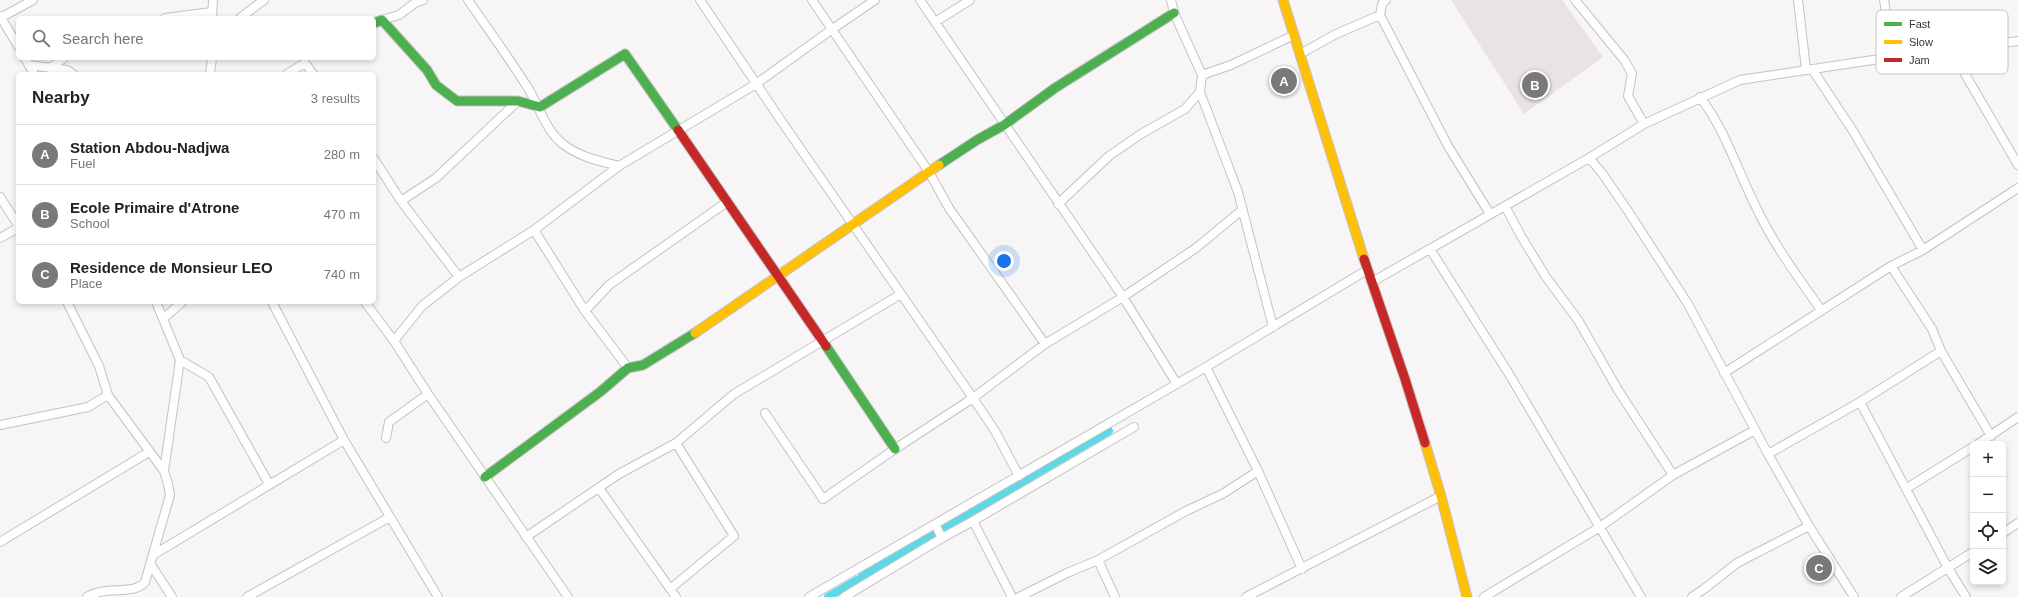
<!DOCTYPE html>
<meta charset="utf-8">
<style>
:root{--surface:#fff;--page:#f2f2f2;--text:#222;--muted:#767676;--line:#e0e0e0;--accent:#7a797a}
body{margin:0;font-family:Helvetica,sans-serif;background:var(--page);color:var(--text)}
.controls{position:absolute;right:12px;bottom:12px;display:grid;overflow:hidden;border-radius:6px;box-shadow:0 2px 6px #0003}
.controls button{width:36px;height:36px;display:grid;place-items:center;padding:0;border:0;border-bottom:1px solid var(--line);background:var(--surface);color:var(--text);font:20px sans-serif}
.you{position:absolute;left:1004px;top:261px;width:14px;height:14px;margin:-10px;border:3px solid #fff;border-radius:50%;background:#1a73e8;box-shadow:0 0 0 6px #1a73e833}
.badge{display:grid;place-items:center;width:26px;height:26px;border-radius:50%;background:var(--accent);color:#fff;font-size:13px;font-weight:700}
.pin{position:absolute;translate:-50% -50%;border:2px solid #fff;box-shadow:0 1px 4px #0006}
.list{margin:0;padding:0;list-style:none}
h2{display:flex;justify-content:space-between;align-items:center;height:52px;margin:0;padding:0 16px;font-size:17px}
h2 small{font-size:13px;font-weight:400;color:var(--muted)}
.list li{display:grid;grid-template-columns:26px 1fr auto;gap:12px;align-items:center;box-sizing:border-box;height:60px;padding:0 16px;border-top:1px solid var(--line)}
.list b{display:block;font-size:15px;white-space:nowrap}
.list p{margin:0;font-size:13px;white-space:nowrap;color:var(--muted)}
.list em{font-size:13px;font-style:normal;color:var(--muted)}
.icon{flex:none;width:22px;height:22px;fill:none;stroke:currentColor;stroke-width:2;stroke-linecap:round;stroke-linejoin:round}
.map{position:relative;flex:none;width:2018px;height:597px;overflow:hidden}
.search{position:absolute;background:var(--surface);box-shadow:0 2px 6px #0003;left:16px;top:16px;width:360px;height:44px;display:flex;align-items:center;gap:10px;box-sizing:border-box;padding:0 14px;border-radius:6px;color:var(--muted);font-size:15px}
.panel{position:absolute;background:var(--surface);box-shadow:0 2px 6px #0003;left:16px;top:72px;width:360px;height:232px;border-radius:6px}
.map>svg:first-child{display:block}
.built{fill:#e9e3e8}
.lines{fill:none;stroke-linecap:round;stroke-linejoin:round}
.canal{stroke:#5cd9e5;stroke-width:8}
.street-casing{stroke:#c4c2c3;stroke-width:10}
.fast-casing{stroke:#c4c2c3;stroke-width:11}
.slow-casing{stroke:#c4c2c3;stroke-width:11}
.jam-casing{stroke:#c4c2c3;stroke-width:11}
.street{stroke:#fefefe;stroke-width:8}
.fast{stroke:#4caf50;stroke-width:9}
.slow{stroke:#ffc107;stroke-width:9}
.jam{stroke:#c62828;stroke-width:9}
.key{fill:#fff;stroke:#c3c3c3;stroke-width:1}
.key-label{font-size:11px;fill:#373637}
</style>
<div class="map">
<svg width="2018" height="597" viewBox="0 0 2018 597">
<rect width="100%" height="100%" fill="#f7f5f6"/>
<!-- built -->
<path class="built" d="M 1451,0 L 1562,0 L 1603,57 L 1524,114 Z"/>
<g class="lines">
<!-- canal -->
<path class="canal" d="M 944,528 L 1109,431
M 862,576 L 935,534
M 828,597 L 857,580"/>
<defs>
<path id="street" d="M 468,0 C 488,29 509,58 528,88 C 539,106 546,131 563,144 C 579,157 600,161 619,166
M 700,0 L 782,122 L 973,398 L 995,431 L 1019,476
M 812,0 L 929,172 L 949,208 L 1045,344
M 920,0 L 1123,297 L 1177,384
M 1171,0 L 1174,13 L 1202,75 L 1200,92 L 1238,192 L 1273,327
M 1386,0 L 1382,4 L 1380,15 L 1448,146 L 1490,214
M 1575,0 L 1625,61 L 1632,74 L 1628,96 L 1644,124
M 1798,0 L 1806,69
M 1884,0 L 1893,57
M 0,16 L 18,46
M 0,18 L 33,0
M 165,18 L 212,12
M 212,18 L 213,0
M 240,18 L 264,0
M 382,20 L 399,15 L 415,3 L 423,0
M 935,22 L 970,0
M 1951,50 L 2018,165
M 1300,54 L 1336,34 L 1380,15
M 25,58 L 34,74
M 29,65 L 67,70 L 73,74
M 50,68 L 64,58
M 1812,69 L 1853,131 L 1923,250
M 210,74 L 212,58
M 287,74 L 305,63 L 313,74
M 1202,75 L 1231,65 L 1294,35
M 1700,97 C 1726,131 1738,172 1757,209 C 1774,245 1798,277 1821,310
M 1589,158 L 1602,173 L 1628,211 L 1688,304 L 1768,454 L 1809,526 L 1854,597
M 374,159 L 401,201 L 459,277
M 0,197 L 18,225
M 401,201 L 436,178 L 518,101
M 1058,204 L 1109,156 L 1141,134 L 1185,109 L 1200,92
M 1505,206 L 1521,236 L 1546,277 L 1578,320 L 1618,390 L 1673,475
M 534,230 L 585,311 L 628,368
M 0,238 L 18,228
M 1430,249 L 1509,374 L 1641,597
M 1891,266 L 1932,329 L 1941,351 L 1991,436
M 1372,282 L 1589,158 L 1644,124 L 1740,80 L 1893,57 L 2018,41
M 67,302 L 99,366 L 108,395 L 164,471 L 168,484 L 170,495 L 145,582 C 134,596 106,585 87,597
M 156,302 L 180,360 L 164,471
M 272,302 L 344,440 L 438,597
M 365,302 L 394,341 L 428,394 L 568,597
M 585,311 L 609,285 L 727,202
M 164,318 L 182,302
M 394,341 L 422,306 L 459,277 L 534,230 L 619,166 L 756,84 L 831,30 L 875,0
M 180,360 L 209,377 L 269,484
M 1206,367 L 1258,471 L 1302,569
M 1724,373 L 1891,266 L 1923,250 L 2018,188
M 1860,402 L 1948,568 L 1966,597
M 765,413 L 823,499 L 895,449 L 973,398 L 1045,344 L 1123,297 L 1196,248 L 1242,210
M 0,425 L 88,407 L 108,395
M 386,438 L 389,422 L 428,394
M 1978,444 L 2018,417
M 1768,454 L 1860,402 L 1941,351
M 599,488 L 676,597
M 1907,488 L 1973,447
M 973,521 L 1134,427
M 2003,533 L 2018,523
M 526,537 L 619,474 L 676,443 L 734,394 L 901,294
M 942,538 L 973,521 L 1012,597
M 0,542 L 149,452
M 153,555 L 344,440
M 1098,560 L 1115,597
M 151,565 L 172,597
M 670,589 L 734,536 L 676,443
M 247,597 L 390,517
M 809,597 L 1206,367 L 1367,270
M 844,597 L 942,538 L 935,524
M 1019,597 L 1067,573 L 1098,560 L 1186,511 L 1224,493 L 1258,471
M 1246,597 L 1441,496
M 1484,597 L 1600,527 L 1673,475 L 1755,430
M 1692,597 L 1704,589 L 1737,563 L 1809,526
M 1901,597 L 1973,552"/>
<path id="fast" d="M 374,23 L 382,20 L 427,70 L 436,85 L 457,101 L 518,101 L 540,107 L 625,54 L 678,130
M 939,165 L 977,140 L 1004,125 L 1055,88 L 1174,13
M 826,346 L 895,449
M 485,477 L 600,392 L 628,368 L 643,365 L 695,333"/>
<path id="slow" d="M 1283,0 L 1364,259
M 695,333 L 939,165
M 1425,443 L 1441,496 L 1467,597"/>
<path id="jam" d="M 678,130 L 826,346
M 1364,259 L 1405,379 L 1425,443"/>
</defs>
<!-- street casing -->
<use href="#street" class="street-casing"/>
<!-- fast casing -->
<use href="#fast" class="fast-casing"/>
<!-- slow casing -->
<use href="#slow" class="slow-casing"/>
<!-- jam casing -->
<use href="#jam" class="jam-casing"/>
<!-- street -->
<use href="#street" class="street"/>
<!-- fast -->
<use href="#fast" class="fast"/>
<!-- slow -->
<use href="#slow" class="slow"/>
<!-- jam -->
<use href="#jam" class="jam"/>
</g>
<!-- legend -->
<rect x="1876" y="10" width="132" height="64" rx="6" class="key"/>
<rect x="1884" y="22" width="18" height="4" fill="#4caf50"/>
<rect x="1884" y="40" width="18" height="4" fill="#ffc107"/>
<rect x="1884" y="58" width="18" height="4" fill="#c62828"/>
<g class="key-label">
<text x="1909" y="28">Fast</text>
<text x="1909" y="46">Slow</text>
<text x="1909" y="64">Jam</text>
</g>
</svg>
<div class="controls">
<button>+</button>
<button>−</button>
<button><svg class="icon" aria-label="locate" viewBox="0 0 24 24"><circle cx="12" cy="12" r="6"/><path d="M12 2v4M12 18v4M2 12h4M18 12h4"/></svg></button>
<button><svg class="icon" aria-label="layers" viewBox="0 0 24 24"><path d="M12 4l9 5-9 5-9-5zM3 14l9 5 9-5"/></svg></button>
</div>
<div class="you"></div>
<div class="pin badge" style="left:1284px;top:81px">A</div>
<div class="pin badge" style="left:1535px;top:85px">B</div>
<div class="pin badge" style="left:1819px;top:568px">C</div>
<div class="search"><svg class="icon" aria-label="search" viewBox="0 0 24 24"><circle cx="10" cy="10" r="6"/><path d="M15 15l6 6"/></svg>Search here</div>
<section class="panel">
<h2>Nearby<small>3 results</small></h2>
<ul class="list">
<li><span class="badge">A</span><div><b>Station Abdou-Nadjwa</b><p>Fuel</p></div><em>280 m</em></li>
<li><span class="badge">B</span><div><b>Ecole Primaire d'Atrone</b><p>School</p></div><em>470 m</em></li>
<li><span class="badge">C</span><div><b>Residence de Monsieur LEO</b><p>Place</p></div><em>740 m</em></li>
</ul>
</section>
</div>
